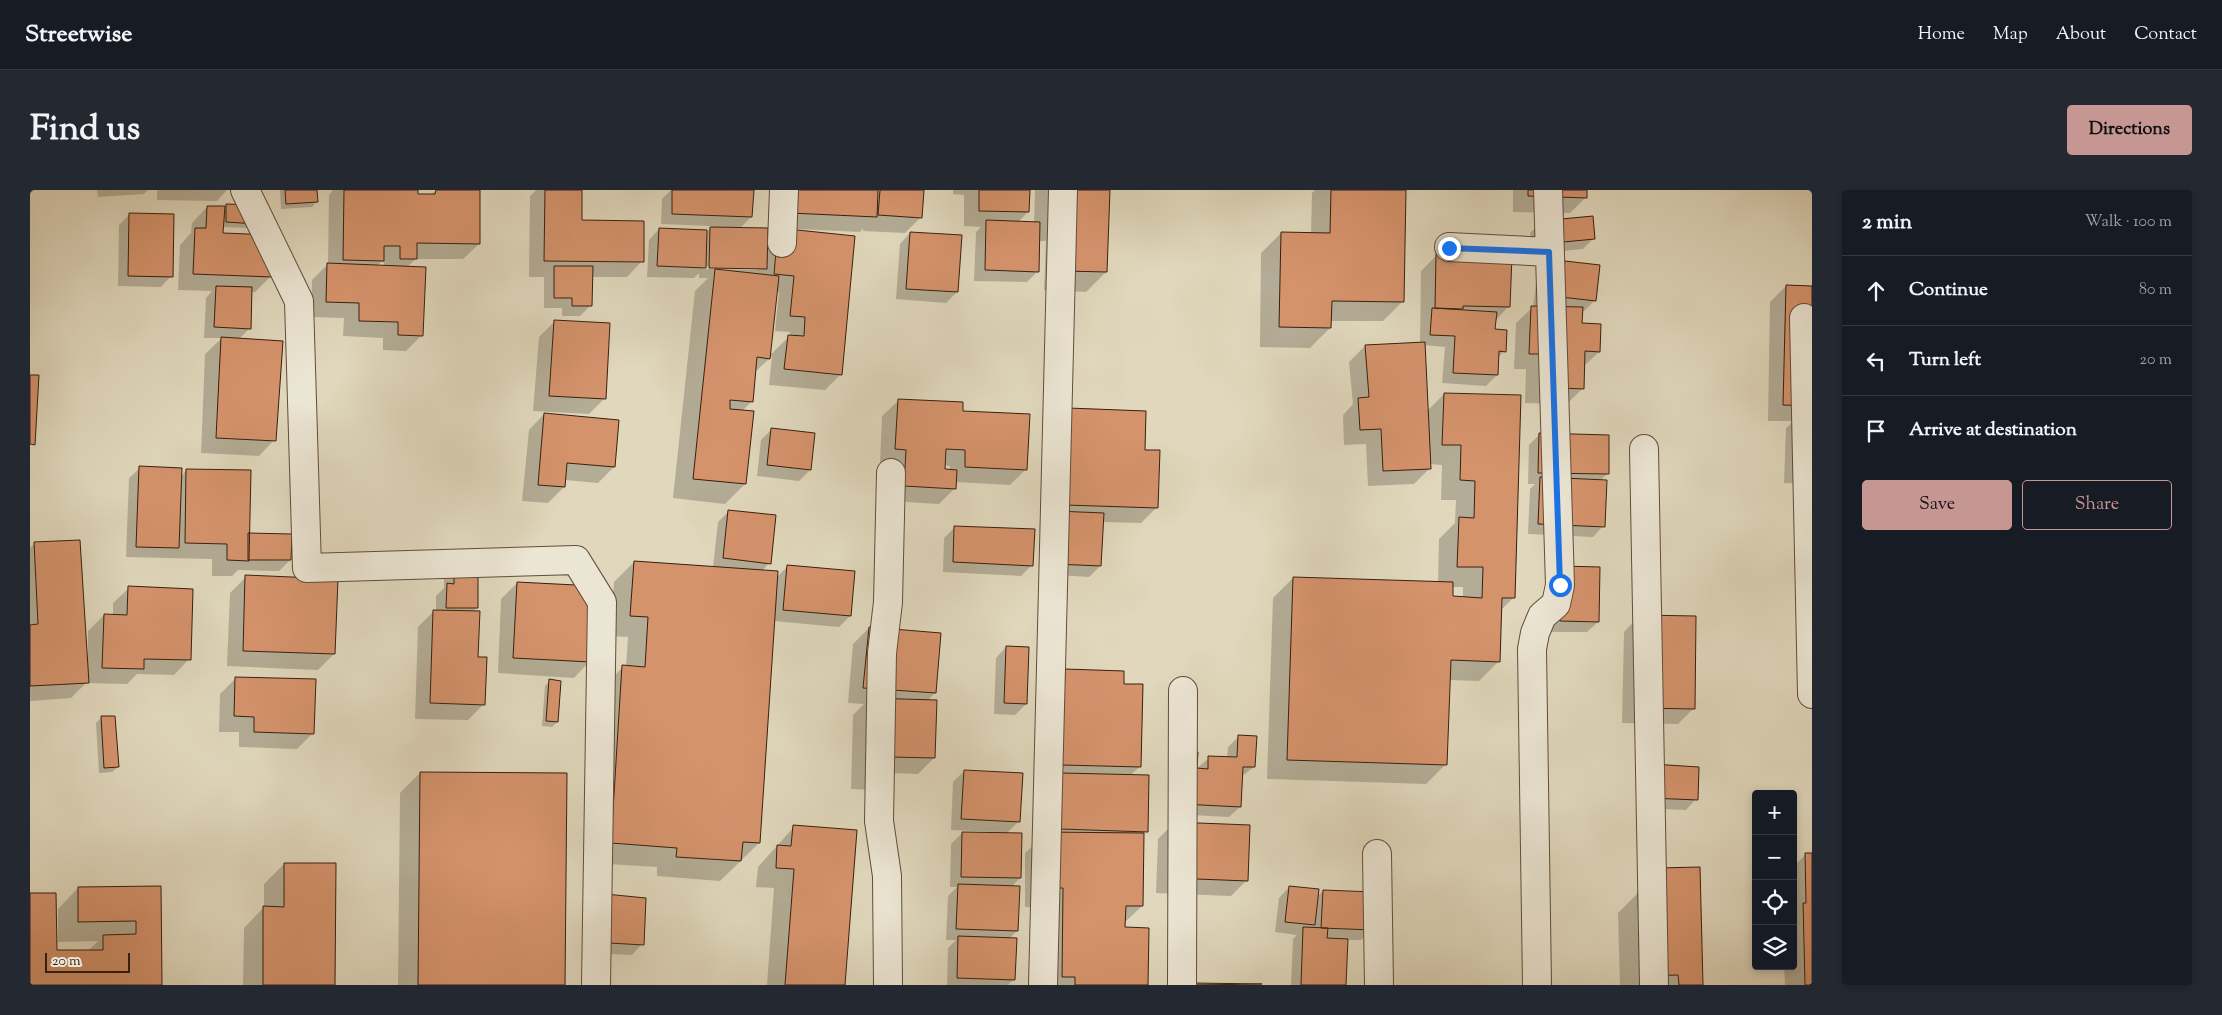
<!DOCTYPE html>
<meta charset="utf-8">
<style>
:root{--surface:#171b24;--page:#242831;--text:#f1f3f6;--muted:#9ea1a6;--line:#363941;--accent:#c59692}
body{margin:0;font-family:"Sorts Mill Goudy",serif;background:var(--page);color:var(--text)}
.controls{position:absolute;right:15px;bottom:15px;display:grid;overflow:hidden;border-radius:5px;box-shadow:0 2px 8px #0003}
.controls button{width:45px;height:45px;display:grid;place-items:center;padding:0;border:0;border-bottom:1px solid var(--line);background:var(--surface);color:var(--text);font:25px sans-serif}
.scale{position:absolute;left:15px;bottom:12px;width:85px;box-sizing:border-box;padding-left:5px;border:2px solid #381f0e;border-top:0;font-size:14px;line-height:18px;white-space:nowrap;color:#381f0e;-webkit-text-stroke:4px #ebe5d3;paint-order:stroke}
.stop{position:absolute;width:15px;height:15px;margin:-11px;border:4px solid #1a73e8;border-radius:50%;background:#fff}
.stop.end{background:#1a73e8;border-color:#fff;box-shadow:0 1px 5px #0008}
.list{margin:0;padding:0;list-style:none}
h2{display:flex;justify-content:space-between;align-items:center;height:65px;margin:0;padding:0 20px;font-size:21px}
h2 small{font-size:16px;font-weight:400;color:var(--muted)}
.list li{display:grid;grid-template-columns:32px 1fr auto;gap:15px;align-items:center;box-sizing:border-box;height:70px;padding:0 20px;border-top:1px solid var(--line)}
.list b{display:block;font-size:19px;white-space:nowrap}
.list em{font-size:16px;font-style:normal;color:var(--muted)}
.actions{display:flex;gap:10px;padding:15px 20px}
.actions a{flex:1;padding:11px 0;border:1px solid var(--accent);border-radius:5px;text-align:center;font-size:18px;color:var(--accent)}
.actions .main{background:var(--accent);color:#111}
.icon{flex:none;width:28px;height:28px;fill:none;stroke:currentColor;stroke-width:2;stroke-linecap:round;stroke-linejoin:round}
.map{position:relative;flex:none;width:1782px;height:795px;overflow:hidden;border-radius:5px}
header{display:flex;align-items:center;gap:30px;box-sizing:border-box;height:70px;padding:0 25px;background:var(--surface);border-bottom:1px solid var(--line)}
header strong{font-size:24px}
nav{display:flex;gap:28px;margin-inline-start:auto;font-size:18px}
.intro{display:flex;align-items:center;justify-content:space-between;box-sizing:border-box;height:120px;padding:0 30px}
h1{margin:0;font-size:35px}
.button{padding:12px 22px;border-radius:5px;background:var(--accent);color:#111;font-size:18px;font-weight:700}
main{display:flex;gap:30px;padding:0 30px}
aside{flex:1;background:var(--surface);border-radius:5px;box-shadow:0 2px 8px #0003}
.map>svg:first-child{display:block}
.shadow{fill:#0003;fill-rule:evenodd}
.building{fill:#d5936c;stroke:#381f0e}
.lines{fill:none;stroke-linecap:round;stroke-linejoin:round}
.minor-casing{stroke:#624d3a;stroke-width:30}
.minor{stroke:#ebe5d3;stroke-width:28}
.route{stroke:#1a73e8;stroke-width:6}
</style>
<header>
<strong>Streetwise</strong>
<nav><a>Home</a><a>Map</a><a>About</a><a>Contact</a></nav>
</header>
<div class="intro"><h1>Find us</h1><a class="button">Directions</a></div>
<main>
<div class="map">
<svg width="1782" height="795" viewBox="0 0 1782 795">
<rect width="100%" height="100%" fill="#e0d7bc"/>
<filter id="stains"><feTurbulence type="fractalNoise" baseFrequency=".004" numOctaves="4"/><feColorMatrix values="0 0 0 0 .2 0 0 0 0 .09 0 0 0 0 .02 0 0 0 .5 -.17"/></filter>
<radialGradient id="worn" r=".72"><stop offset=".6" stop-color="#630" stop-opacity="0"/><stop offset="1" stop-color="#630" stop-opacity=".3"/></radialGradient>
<!-- shadow -->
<path class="shadow" d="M 67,0 L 118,0 L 114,4 L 68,7 Z
M 127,0 L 197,0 L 187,11 L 127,10 Z
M 250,0 L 286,0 L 287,11 L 282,17 L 251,19 Z
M 303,0 L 387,0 L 387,5 L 401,5 L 406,0 L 449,54 L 433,69 L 386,69 L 377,77 L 392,145 L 376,161 L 353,160 L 353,148 L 313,146 L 314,128 L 281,127 L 282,90 L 298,74 L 299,5 ZM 351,72 L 354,72 L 354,76 L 347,76 Z
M 506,0 L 551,0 L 551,31 L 612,71 L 597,87 L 561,87 L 561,115 L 550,126 L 532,126 L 532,118 L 514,118 L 514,87 L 499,87 L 500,6 Z
M 641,0 L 722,0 L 721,27 L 709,39 L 736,52 L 749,39 L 747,0 L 892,0 L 890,28 L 875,43 L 833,41 L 833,38 L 830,42 L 768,39 L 811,184 L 795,200 L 739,195 L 742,166 L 724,183 L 722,211 L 712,221 L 715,294 L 695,314 L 643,308 L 665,101 L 678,88 L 669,88 L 669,83 L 664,88 L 617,87 L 619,50 L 629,39 L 676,43 L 682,36 L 631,34 L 632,9 ZM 673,76 L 727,78 L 727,80 L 673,79 ZM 747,102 L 749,102 L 745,141 L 760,142 L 760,146 L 740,165 Z
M 923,0 L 999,0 L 998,22 L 988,32 L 1004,33 L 1005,0 L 1078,0 L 1076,82 L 1056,102 L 1014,100 L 1016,51 L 1008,51 L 1007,82 L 997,92 L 944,91 L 946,42 L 951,37 L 934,36 L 934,5 L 923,4 Z
M 1285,0 L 1375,0 L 1373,111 L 1353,131 L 1300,131 L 1300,138 L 1280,158 L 1230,157 L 1231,63 L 1251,43 L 1281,44 L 1282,3 Z
M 1483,0 L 1556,0 L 1556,7 L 1540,23 L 1483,22 Z
M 197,15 L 227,17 L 221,38 L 192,37 L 192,44 L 240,87 L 225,102 L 221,102 L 220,138 L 208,150 L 244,250 L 229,266 L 171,263 L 175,164 L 192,148 L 174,148 L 176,108 L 182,101 L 148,100 L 150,55 L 161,43 L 162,33 L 177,17 L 195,17 Z
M 100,24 L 141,86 L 131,97 L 88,96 L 89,35 Z
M 1511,32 L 1564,48 L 1553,59 L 1502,64 L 1500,43 Z
M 880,43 L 927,102 L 916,113 L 866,109 L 870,54 Z
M 1407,65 L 1479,116 L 1465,131 L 1464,140 L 1474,161 L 1468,168 L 1467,185 L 1456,196 L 1412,193 L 1415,157 L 1394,155 L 1397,221 L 1414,204 L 1490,206 L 1483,408 L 1470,421 L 1469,471 L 1449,491 L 1419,490 L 1416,574 L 1396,594 L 1237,589 L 1243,408 L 1263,388 L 1408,393 L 1409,349 L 1425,333 L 1426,310 L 1411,310 L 1412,275 L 1400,274 L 1400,278 L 1384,294 L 1338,296 L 1336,254 L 1314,255 L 1313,225 L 1323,214 L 1319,172 L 1335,156 L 1390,154 L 1391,81 ZM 1422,397 L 1433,397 L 1433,408 L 1422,408 Z
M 1536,72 L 1565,110 L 1554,121 L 1551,121 L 1550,135 L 1569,162 L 1553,177 L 1553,198 L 1537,214 L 1495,213 L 1496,179 L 1484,179 L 1486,133 L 1503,117 L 1506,94 L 1516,83 L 1525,83 Z
M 1756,96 L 1782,97 L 1782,294 L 1754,293 L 1756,238 L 1764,231 L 1738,231 L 1740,112 Z
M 525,131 L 575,208 L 559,224 L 503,221 L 509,147 Z
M 868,211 L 932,222 L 996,279 L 980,295 L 925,292 L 925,298 L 909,314 L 859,311 L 861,275 L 850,274 L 852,226 ZM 914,275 L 920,276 L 920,280 L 913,280 Z
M 515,223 L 584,277 L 568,293 L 535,290 L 534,297 L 518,313 L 492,311 L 499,240 Z
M 1023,235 L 1114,261 L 1127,317 L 1111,333 L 1072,332 L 1070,376 L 1059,387 L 1013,384 Z
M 742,239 L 780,280 L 769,291 L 727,286 L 731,250 Z
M 1509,245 L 1577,284 L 1570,291 L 1573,336 L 1563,347 L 1498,344 L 1500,299 L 1505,294 L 1498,294 L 1499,255 Z
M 110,278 L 151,286 L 157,280 L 219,345 L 260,370 L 249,381 L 208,380 L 202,386 L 182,386 L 182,369 L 96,367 L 99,288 Z
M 699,321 L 739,373 L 732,381 L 747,387 L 758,376 L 820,426 L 809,437 L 744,431 L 729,653 L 690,691 L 627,686 L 627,677 L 561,673 L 573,497 L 593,477 L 596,477 L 598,447 L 580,446 L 584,392 L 604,372 L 683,377 L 688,332 Z
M 925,337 L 1002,375 L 991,386 L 913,382 L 914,348 Z
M 4,354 L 56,465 L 58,465 L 58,441 L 74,425 L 83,425 L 83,413 L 99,398 L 159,469 L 144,485 L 107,484 L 97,494 L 56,493 L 41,508 L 0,511 L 0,358 Z
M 425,376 L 447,418 L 442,422 L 454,514 L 438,530 L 385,529 L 388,437 L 404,421 L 406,421 L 406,406 L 414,398 L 414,387 Z
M 216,387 L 304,464 L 288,480 L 197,476 L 200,403 Z
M 1521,388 L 1568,432 L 1557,442 L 1520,442 Z
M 487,393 L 559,472 L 544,488 L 468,483 L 471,409 Z
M 1609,426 L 1663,519 L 1648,534 L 1592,533 L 1594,442 Z
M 839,438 L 905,503 L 897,511 L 904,568 L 888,584 L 859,583 L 843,600 L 821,599 L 823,525 L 834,514 L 818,513 L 823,454 Z
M 976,457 L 996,514 L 985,525 L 964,524 L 966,468 Z
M 1035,481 L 1093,495 L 1110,576 L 1100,586 L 1116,641 L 1112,645 L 1112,716 L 1094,733 L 1094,738 L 1117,795 L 1013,795 L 1014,718 L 995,717 L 995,663 L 1015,644 L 1019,496 Z
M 206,488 L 283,543 L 267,559 L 209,557 L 209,542 L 189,542 L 190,504 Z
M 520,491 L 527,532 L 522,537 L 512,536 L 515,496 Z
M 71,528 L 88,577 L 82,582 L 69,583 L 66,533 Z
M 1209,546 L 1224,577 L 1211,587 L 1210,617 L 1199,627 L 1141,624 L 1165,580 L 1179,568 L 1197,568 L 1198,557 Z
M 1622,576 L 1666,609 L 1656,620 L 1610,618 Z
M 934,581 L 989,631 L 976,644 L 990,688 L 981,697 L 987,741 L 979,749 L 983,790 L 978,795 L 917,795 L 918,758 L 926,750 L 916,750 L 918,706 L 927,697 L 920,697 L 921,654 L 932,643 L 968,644 L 968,642 L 921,640 L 923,592 Z
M 390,583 L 534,795 L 368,795 L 370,603 Z
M 1144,633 L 1217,690 L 1201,706 L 1126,703 L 1128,649 Z
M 764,637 L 814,795 L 737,795 L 744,698 L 726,697 L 728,677 Z
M 1775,665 L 1782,665 L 1782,795 L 1755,795 L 1754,776 L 1763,776 L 1763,677 Z
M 254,674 L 303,795 L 213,795 L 214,738 L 234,717 L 234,694 Z
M 129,697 L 131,795 L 0,795 L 0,704 L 26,762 L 58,761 L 68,751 L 28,752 L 28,719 L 48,698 Z
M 1259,697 L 1287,707 L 1293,701 L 1342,740 L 1331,750 L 1317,750 L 1315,795 L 1261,795 L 1263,749 L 1267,745 L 1245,742 L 1249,708 Z
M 1608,703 L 1672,795 L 1590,795 L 1588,723 Z
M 555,715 L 612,754 L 602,765 L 552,763 Z"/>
<!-- building -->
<path class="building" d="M 255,0 L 287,0 L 288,12 L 256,14 Z
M 314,0 L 388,0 L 388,4 L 405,4 L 406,0 L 450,0 L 450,54 L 387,53 L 387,69 L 370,69 L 370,56 L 354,56 L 354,71 L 313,70 Z
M 515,0 L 552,0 L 552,30 L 614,31 L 614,72 L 514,71 Z
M 642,0 L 724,0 L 722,27 L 642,24 Z
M 761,0 L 848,0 L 847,27 L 760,23 Z
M 850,0 L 894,0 L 892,28 L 848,25 Z
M 949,0 L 1000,0 L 999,22 L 949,21 Z
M 1024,0 L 1080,0 L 1077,82 L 1034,81 Z
M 1301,0 L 1376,0 L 1374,112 L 1302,111 L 1301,138 L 1249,137 L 1251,42 L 1300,43 Z
M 1498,0 L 1557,0 L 1557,8 L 1498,6 Z
M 196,14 L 228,15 L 227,34 L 196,32 Z
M 177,16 L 195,16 L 193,43 L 243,45 L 242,87 L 163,84 L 165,38 L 176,38 Z
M 99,23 L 144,24 L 143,87 L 98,86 Z
M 1563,26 L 1565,49 L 1512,54 L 1510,31 Z
M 956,30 L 1010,32 L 1009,82 L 955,80 Z
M 680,37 L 738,38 L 737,79 L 679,78 Z
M 629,38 L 677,40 L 676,78 L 627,76 Z
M 748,38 L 825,46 L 812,185 L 754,179 L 758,145 L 774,146 L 775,127 L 760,126 L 764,86 L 744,84 Z
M 880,42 L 932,45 L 928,102 L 876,99 Z
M 1406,64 L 1482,66 L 1480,117 L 1433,116 L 1433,119 L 1405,118 Z
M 1535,71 L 1570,75 L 1566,111 L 1513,105 L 1533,84 Z
M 297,73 L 396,77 L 393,146 L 368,145 L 368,132 L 329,131 L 329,113 L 296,112 Z
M 524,76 L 563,76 L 562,116 L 542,116 L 542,108 L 524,108 Z
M 685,79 L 749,86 L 740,169 L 727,167 L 723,212 L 700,210 L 700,219 L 724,221 L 716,294 L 663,289 Z
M 1756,95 L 1782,96 L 1782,216 L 1753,215 Z
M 186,96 L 222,97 L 221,139 L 184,137 Z
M 1501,116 L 1553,117 L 1552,133 L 1571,134 L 1570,162 L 1555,161 L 1554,199 L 1510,197 L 1512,164 L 1499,164 Z
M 1402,118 L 1467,122 L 1465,139 L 1477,140 L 1476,162 L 1469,161 L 1468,185 L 1423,183 L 1425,146 L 1400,145 Z
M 524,130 L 580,133 L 576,209 L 519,206 Z
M 191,147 L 253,151 L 246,251 L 186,248 Z
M 1395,152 L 1401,279 L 1353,281 L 1351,239 L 1330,240 L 1328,208 L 1339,207 L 1335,155 Z
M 0,185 L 9,185 L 5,255 L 0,254 Z
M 1414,203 L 1491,205 L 1485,408 L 1472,408 L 1470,472 L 1421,470 L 1417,575 L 1257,570 L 1263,387 L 1423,392 L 1423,406 L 1452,408 L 1453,377 L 1427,377 L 1429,327 L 1444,328 L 1445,291 L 1430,290 L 1431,255 L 1412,255 Z
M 868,209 L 933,212 L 933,221 L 1000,224 L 997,280 L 935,277 L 935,260 L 916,259 L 915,279 L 927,280 L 926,299 L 874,296 L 876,260 L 865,259 Z
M 1038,218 L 1116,221 L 1115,260 L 1130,260 L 1128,318 L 1035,315 Z
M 514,223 L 589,230 L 585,277 L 537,273 L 535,297 L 508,295 Z
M 741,238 L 785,243 L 781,280 L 737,275 Z
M 1509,243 L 1579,245 L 1579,284 L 1508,283 Z
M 109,276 L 152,278 L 149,358 L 106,357 Z
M 156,279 L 221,280 L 219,371 L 197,370 L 197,354 L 155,353 Z
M 1510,287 L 1577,290 L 1575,337 L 1508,334 Z
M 698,320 L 746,325 L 741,374 L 693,368 Z
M 1026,321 L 1074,323 L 1071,376 L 1024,374 Z
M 924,336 L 1005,339 L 1003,376 L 923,372 Z
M 218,343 L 262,344 L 261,370 L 218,370 Z
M 50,350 L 59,493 L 0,496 L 0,435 L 8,434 L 4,352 Z
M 604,371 L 748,381 L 730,653 L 713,652 L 711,671 L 646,667 L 647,658 L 581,653 L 592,475 L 615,477 L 618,427 L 600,426 Z
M 424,375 L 448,375 L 448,418 L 416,418 L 417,393 L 424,394 Z
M 757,375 L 825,381 L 821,426 L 753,420 Z
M 1532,376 L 1570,377 L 1569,432 L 1530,431 Z
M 215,385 L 308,389 L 305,464 L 213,461 Z
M 487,392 L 565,396 L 561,472 L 483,468 Z
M 98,396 L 163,399 L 161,470 L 114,469 L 114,479 L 72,478 L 74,424 L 97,425 Z
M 403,420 L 450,421 L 448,467 L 457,467 L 455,515 L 400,513 Z
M 1609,425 L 1666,426 L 1665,519 L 1607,518 Z
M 839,437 L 911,443 L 906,503 L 833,498 Z
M 976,456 L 999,457 L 997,514 L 974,513 Z
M 1035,479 L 1094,481 L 1094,494 L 1113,494 L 1111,577 L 1032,575 Z
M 205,487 L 286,489 L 284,544 L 224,542 L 224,527 L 204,526 Z
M 519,489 L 531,491 L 528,532 L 516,531 Z
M 838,508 L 907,510 L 905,568 L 861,567 L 860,585 L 836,584 Z
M 71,526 L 85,526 L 89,577 L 74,578 Z
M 1208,545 L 1227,546 L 1225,577 L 1213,577 L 1211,617 L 1151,614 L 1154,562 L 1168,562 L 1167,578 L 1178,579 L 1178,566 L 1207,567 Z
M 1622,574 L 1669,577 L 1668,610 L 1620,608 Z
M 934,580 L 993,583 L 990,632 L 931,629 Z
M 390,582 L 537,583 L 535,795 L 388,795 Z
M 1031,583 L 1119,585 L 1118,642 L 1030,639 Z
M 1143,632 L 1220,635 L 1218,691 L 1141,688 Z
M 763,635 L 827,640 L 815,795 L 755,795 L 764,679 L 746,678 L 747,655 L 761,656 Z
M 932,642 L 992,643 L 991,688 L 931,687 Z
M 1015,642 L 1114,643 L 1113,716 L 1096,716 L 1095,737 L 1119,738 L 1118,795 L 1045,795 L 1045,787 L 1032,787 L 1033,698 L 1014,698 Z
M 1775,663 L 1782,663 L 1782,795 L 1775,795 L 1773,713 L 1776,713 Z
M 254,673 L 306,673 L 305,795 L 233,795 L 233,716 L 254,717 Z
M 1670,677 L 1673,795 L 1649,795 L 1648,785 L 1610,786 L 1608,702 L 1630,701 L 1629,678 Z
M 928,694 L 990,696 L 988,741 L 926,739 Z
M 131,696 L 132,795 L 0,795 L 0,703 L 26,703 L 27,760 L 73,760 L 73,745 L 106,744 L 106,731 L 48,732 L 48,697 Z
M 1259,696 L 1289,699 L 1285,735 L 1255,732 Z
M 1293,700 L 1344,702 L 1343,740 L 1291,738 Z
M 565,703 L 616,708 L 614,755 L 562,752 Z
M 1273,737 L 1298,738 L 1297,748 L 1318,749 L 1316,795 L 1271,795 Z
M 928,746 L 987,748 L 985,790 L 927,788 Z
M 1165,793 L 1232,794 L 1164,795 Z"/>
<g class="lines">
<defs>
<path id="minor" d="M 215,0 L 269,111 L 277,378 L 546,370 L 572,412 L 566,795
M 752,53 L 754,0
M 1419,57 L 1519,62
M 1774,128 L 1782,504
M 1614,259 L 1624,795
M 1347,664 L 1349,795
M 858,795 L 857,686 L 849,631 L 852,463 L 858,412 L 861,283
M 1013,795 L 1033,0
M 1152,795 L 1153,501
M 1507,795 L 1502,459 L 1505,443 L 1512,426 L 1526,414 L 1530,395 L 1518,0"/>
</defs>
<!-- minor casing -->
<use href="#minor" class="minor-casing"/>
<!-- minor -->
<use href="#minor" class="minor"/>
</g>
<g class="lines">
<!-- route -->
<path class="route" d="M 1419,58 L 1519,62 L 1530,395"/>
</g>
<rect width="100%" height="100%" filter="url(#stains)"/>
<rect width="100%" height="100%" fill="url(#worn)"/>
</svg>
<div class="controls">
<button>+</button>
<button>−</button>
<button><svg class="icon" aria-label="locate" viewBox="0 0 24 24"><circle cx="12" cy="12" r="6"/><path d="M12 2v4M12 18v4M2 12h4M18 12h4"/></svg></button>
<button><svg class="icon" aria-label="layers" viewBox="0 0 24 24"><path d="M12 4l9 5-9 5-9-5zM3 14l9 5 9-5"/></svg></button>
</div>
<div class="scale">20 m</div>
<div class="stop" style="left:1530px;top:395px"></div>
<div class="stop end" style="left:1419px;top:58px"></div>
</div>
<aside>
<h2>2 min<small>Walk · 100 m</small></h2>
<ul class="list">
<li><svg class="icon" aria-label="ahead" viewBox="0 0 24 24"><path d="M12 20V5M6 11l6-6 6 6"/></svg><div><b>Continue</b></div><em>80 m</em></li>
<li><svg class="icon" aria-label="left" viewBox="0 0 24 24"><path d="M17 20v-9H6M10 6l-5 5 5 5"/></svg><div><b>Turn left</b></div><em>20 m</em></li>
<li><svg class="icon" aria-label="arrive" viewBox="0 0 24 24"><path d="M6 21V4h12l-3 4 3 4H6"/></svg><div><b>Arrive at destination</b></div></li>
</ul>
<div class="actions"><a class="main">Save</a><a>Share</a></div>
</aside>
</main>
